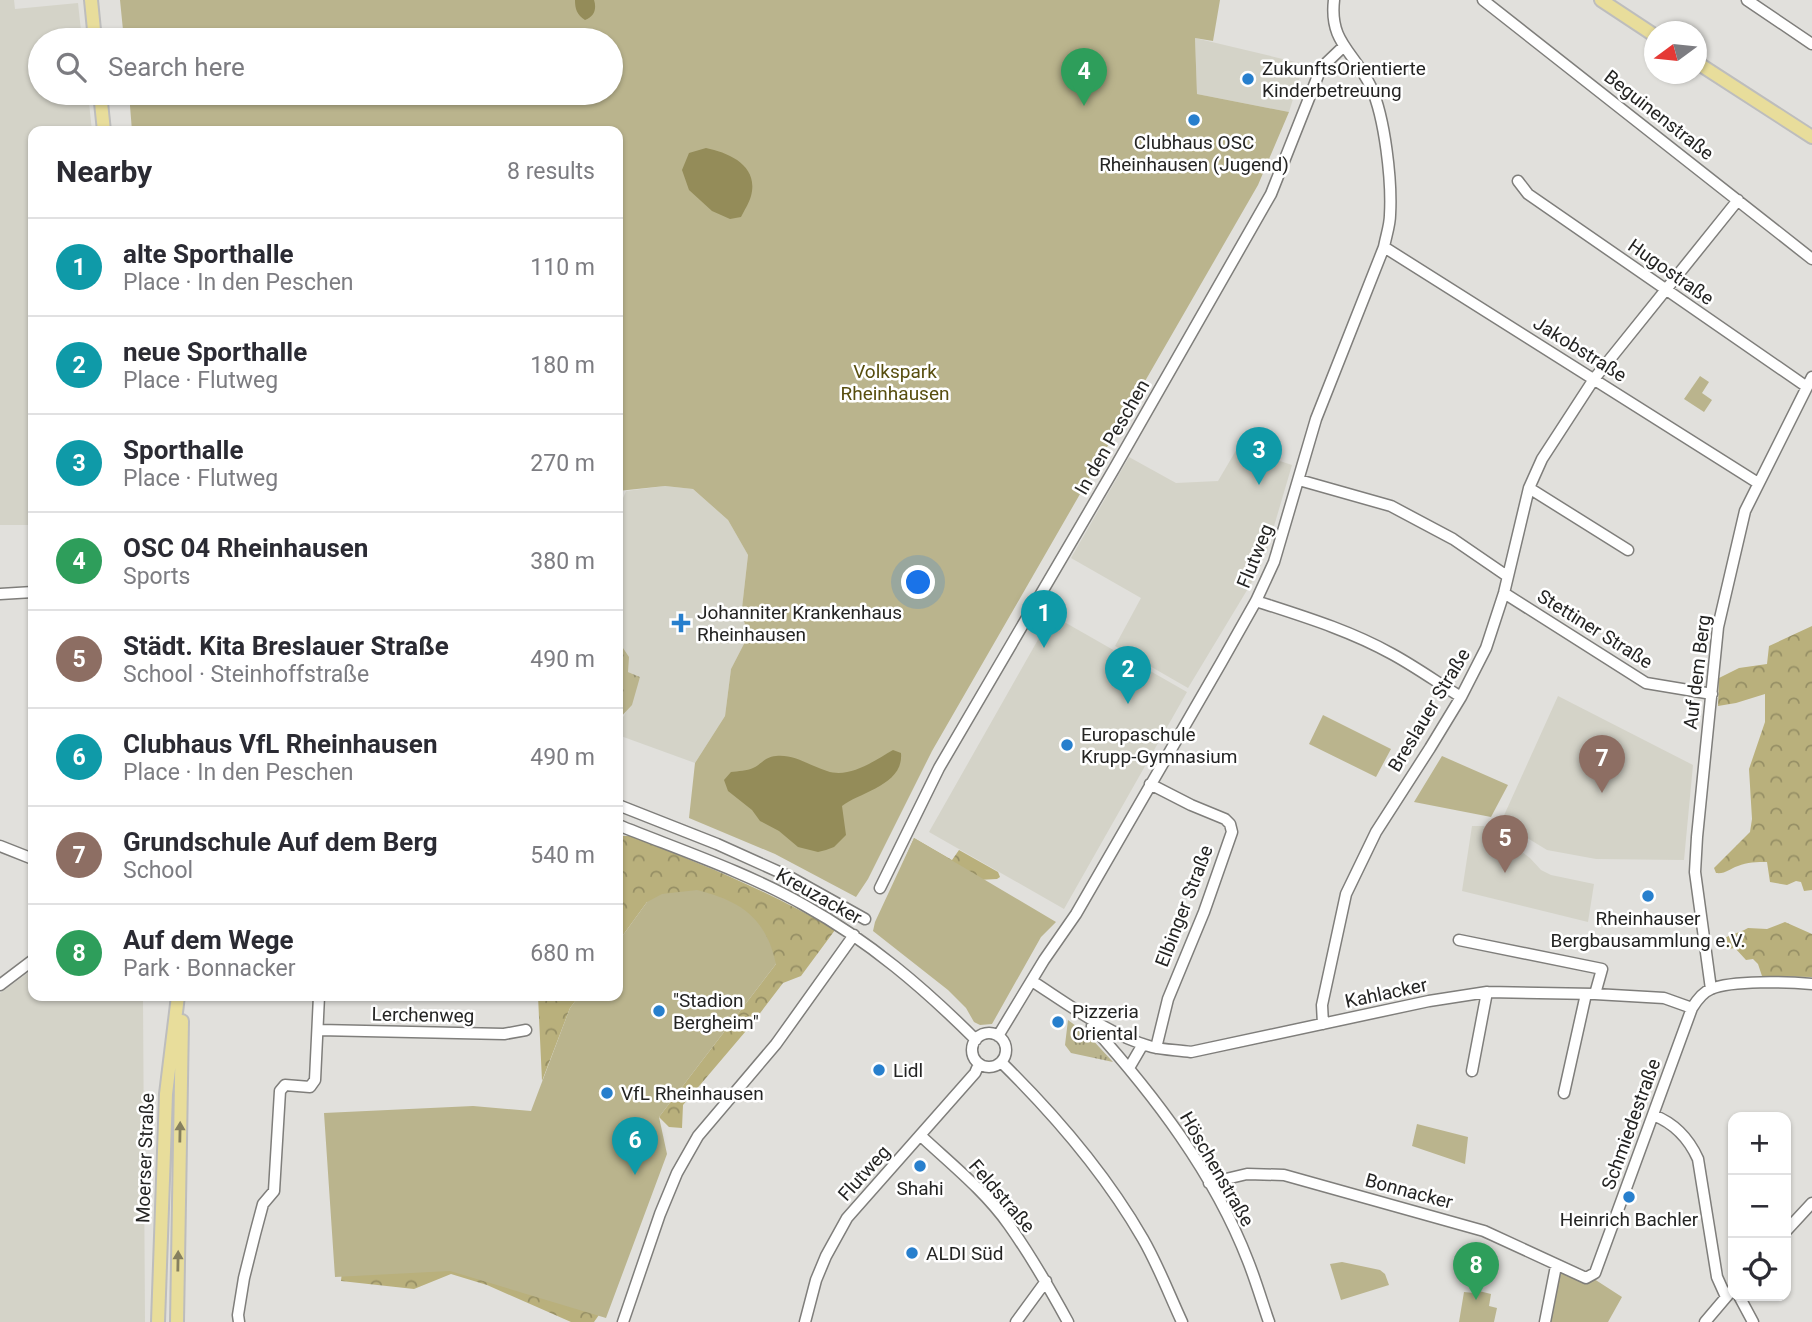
<!DOCTYPE html>
<meta charset="utf-8">
<style>
:root{--surface:#fff;--page:#f2f2f3;--text:#2b2b33;--muted:#7c7c81;--line:#e1e1e2;--accent:#7c3aed}
body{margin:0;font-family:Roboto,sans-serif;background:var(--page);color:var(--text)}
.controls{position:absolute;right:21px;bottom:21px;display:grid;overflow:hidden;border-radius:14px;box-shadow:0 2px 5px #0004}
.controls button{width:63px;height:63px;display:grid;place-items:center;padding:0;border:0;border-bottom:2px solid var(--line);background:var(--surface);color:var(--text);font:35px sans-serif}
.compass{position:absolute;left:1644px;top:21px;width:63px;height:63px;border-radius:50%;background:var(--surface);box-shadow:0 2px 5px #0004;rotate:255deg}
.you{position:absolute;left:919px;top:583px;width:24px;height:24px;margin:-18px;border:5px solid #fff;border-radius:50%;background:#1a73e8;box-shadow:0 0 0 10px #1a73e833}
.badge{display:grid;place-items:center;width:46px;height:46px;border-radius:50%;background:var(--accent);color:#fff;font-size:23px;font-weight:700}
.pin{position:absolute;translate:-50% -58px;filter:drop-shadow(0 2px 4px #0008)}
.pin::after{content:'';position:absolute;top:37px;width:24px;height:21px;background:inherit;clip-path:polygon(0 0,100% 0,50% 100%)}
.list{margin:0;padding:0;list-style:none}
h2{display:flex;justify-content:space-between;align-items:center;height:91px;margin:0;padding:0 28px;font-size:30px}
h2 small{font-size:23px;font-weight:400;color:var(--muted)}
.list li{display:grid;grid-template-columns:46px 1fr auto;gap:21px;align-items:center;box-sizing:border-box;height:98px;padding:0 28px;border-top:2px solid var(--line)}
.list b{display:block;font-size:26px;white-space:nowrap}
.list p{margin:0;font-size:23px;white-space:nowrap;color:var(--muted)}
.list em{font-size:23px;font-style:normal;color:var(--muted)}
.icon{flex:none;width:38px;height:38px;fill:none;stroke:currentColor;stroke-width:2;stroke-linecap:round;stroke-linejoin:round}
.map{position:relative;flex:none;width:1812px;height:1322px;overflow:hidden}
.search{position:absolute;background:var(--surface);box-shadow:0 2px 5px #0004;left:28px;top:28px;width:595px;height:77px;display:flex;align-items:center;gap:18px;box-sizing:border-box;padding:0 24px;border-radius:38px;color:var(--muted);font-size:26px}
.panel{position:absolute;background:var(--surface);box-shadow:0 2px 5px #0004;left:28px;top:126px;width:595px;height:875px;border-radius:14px}
.map>svg:first-child{display:block}
.built{fill:#d4d3c8}
.grass{fill:url(#grass-tufts)}
.forest{fill:url(#forest-crowns)}
.green{fill:#bab48d}
.water{fill:#948c59}
.lines{fill:none;stroke-linecap:round;stroke-linejoin:round}
.minor-casing{stroke:#7f7e7b;stroke-width:13}
.major-casing{stroke:#bdbdbd;stroke-width:16}
.minor{stroke:#fff;stroke-width:10}
.major{stroke:#e8dd9b;stroke-width:12}
.oneway{fill:#86805f}
.poi-dot{fill:#277fcd;stroke:#fff;stroke-width:2.5}
.labels{text-anchor:middle;dominant-baseline:central;stroke-width:5;stroke-linejoin:round;paint-order:stroke}
.poi-label{font-size:19px;fill:#242423;stroke:#fff;text-anchor:start}
.street-label{font-size:19px;fill:#242423;stroke:#fff}
.park-label{font-size:19px;fill:#584e0f;stroke:#fff}
</style>
<div class="map">
<svg width="1812" height="1322" viewBox="0 0 1812 1322">
<defs>
<pattern id="grass-tufts" width="24" height="20" patternUnits="userSpaceOnUse" patternTransform="scale(1.75)"><rect width="24" height="20" fill="#bab48d"/><path d="M3 7l-1-3M5 7V3M7 7l1-3M15 17l-1-3M17 17v-4M19 17l1-3" fill="none" stroke="#979273"/></pattern>
<pattern id="forest-crowns" width="20" height="18" patternUnits="userSpaceOnUse" patternTransform="scale(1.75)"><rect width="20" height="18" fill="#b9b07c"/><path d="M2 6a3 3 0 1 1 6 0M12 15a3 3 0 1 1 6 0" fill="none" stroke="#968f65"/></pattern>
</defs>
<rect width="100%" height="100%" fill="#e1e0dc"/>
<!-- built -->
<path class="built" d="M 0,0 L 14,0 L 15,9 L 78,3 L 82,40 L 40,40 L 40,93 L 88,93 L 92,131 L 33,131 L 33,525 L 0,525 Z
M 1195,38 L 1304,64 L 1289,112 L 1197,94 Z
M 1238,447 L 1292,465 L 1267,550 L 1258,572 L 1188,688 L 1115,646 L 1141,598 L 1071,558 L 1129,457 L 1176,483 L 1218,481 Z
M 665,486 L 693,489 L 728,520 L 748,555 L 742,608 L 747,638 L 731,669 L 725,716 L 695,763 L 618,735 L 618,720 L 624,716 L 640,677 L 628,672 L 621,645 L 618,645 L 618,510 L 626,491 Z
M 1052,615 L 1187,692 L 1064,909 L 929,832 Z
M 1558,696 L 1693,765 L 1684,860 L 1596,859 L 1547,850 L 1501,822 Z
M 1472,826 L 1484,826 L 1496,832 L 1530,858 L 1541,870 L 1551,875 L 1594,884 L 1588,922 L 1462,891 Z
M 33,969 L 33,996 L 143,996 L 145,1322 L 0,1322 L 0,993 Z"/>
<!-- grass -->
<path class="grass" d="M 618,645 L 621,645 L 629,657 L 628,672 L 640,677 L 632,705 L 618,720 Z
M 1068,1020 L 1088,1035 L 1113,1062 L 1071,1053 L 1065,1045 Z"/>
<!-- forest -->
<path class="forest" d="M 1812,626 L 1812,890 L 1804,891 L 1801,882 L 1796,881 L 1787,885 L 1770,882 L 1767,862 C 1757,862 1747,862 1738,866 C 1729,869 1726,874 1716,873 L 1714,868 L 1750,832 L 1752,819 L 1749,769 L 1765,722 L 1765,694 L 1736,703 L 1718,706 L 1719,678 L 1739,668 L 1767,664 L 1769,646 Z
M 618,836 L 631,836 C 701,864 770,891 835,930 L 801,976 L 783,983 L 751,1025 L 683,1105 L 682,1128 L 669,1127 L 659,1117 L 776,964 L 647,902 L 618,942 Z
M 914,838 L 952,860 L 959,850 L 998,872 L 1000,877 L 997,879 L 978,880 L 889,896 Z
M 1785,922 L 1812,934 L 1812,977 L 1762,976 L 1758,964 L 1753,959 L 1746,960 L 1735,948 L 1728,949 L 1719,942 C 1728,934 1738,934 1748,928 L 1767,929 Z
M 538,996 L 579,996 L 570,1008 L 542,1081 Z
M 439,1266 L 601,1312 L 594,1322 L 571,1322 L 487,1285 L 451,1274 L 414,1289 L 341,1281 L 342,1271 Z"/>
<!-- green -->
<path class="green" d="M 120,0 L 1220,0 L 1213,41 L 1195,38 L 1197,94 L 1289,112 L 1258,185 L 932,751 L 868,879 L 856,897 L 775,854 L 689,818 L 695,763 L 725,716 L 731,669 L 747,638 L 742,608 L 748,555 L 728,520 L 693,489 L 665,486 L 618,491 L 618,131 L 132,131 L 129,93 L 611,93 L 611,40 L 124,40 Z
M 1700,376 L 1709,382 L 1702,393 L 1712,400 L 1704,412 L 1684,399 Z
M 1323,715 L 1391,749 L 1376,777 L 1309,744 Z
M 1442,756 L 1508,785 L 1491,817 L 1414,802 Z
M 914,838 L 1056,922 L 1041,937 L 992,1024 L 980,1025 L 974,1022 L 966,1008 L 948,990 L 873,931 L 875,922 Z
M 697,890 C 741,901 766,918 776,964 L 659,1117 L 667,1154 L 606,1318 L 450,1271 L 335,1277 L 324,1113 L 473,1106 L 531,1111 L 570,1008 L 579,996 L 618,996 L 618,942 L 647,902 L 662,894 Z
M 1417,1124 L 1468,1137 L 1465,1164 L 1412,1146 Z
M 1342,1262 L 1380,1270 L 1385,1274 L 1389,1285 L 1341,1300 L 1330,1264 Z
M 1556,1266 L 1591,1277 L 1622,1297 L 1608,1322 L 1546,1322 Z
M 1475,1290 L 1491,1294 L 1489,1306 L 1497,1308 L 1494,1322 L 1459,1322 L 1464,1292 L 1474,1293 Z"/>
<!-- water -->
<path class="water" d="M 575,0 L 594,0 C 597,9 594,17 585,20 C 577,15 575,9 575,0 Z
M 706,148 C 730,153 759,166 751,196 C 749,203 744,211 741,217 L 730,219 L 712,211 L 689,190 L 682,170 L 689,153 Z
M 893,750 L 901,753 C 904,785 860,792 842,806 L 846,835 L 834,847 L 826,850 L 818,852 L 798,847 L 779,831 L 760,821 L 752,810 L 728,791 L 724,780 L 731,772 C 738,771 747,771 753,768 C 762,764 764,757 776,756 C 795,754 810,766 827,771 C 849,779 874,761 893,750 Z"/>
<g class="lines">
<defs>
<path id="minor" d="M 1483,0 L 1812,259
M 1747,0 L 1812,44
M 1518,181 L 1528,194 L 1807,387
M 1384,247 L 1758,483
M 1299,480 L 1391,506 L 1453,539 L 1507,576
M 1529,488 L 1628,550
M 1504,593 L 1646,683 L 1712,694
M 0,594 L 33,592
M 1256,601 C 1302,616 1349,630 1392,654 C 1416,667 1438,683 1461,697
M 1150,784 L 1191,805 L 1225,819 L 1230,824 L 1232,832 L 1204,912 L 1168,999 L 1156,1048
M 618,805 L 717,844 L 788,876 L 865,919
M 618,825 C 680,850 746,872 804,905 C 869,941 924,988 976,1040
M 0,846 L 33,859
M 880,888 L 939,768 L 1114,469 L 1271,194 L 1321,68 L 1344,46
M 1459,940 L 1602,969 L 1595,994
M 1032,981 C 1069,1005 1109,1035 1152,1047 C 1164,1050 1178,1050 1191,1052 L 1429,1001 L 1487,992 L 1595,994 L 1664,998 L 1692,1008
M 0,985 L 33,960
M 1711,989 L 1695,872 L 1697,837 L 1718,627 L 1745,511 L 1812,377
M 1094,1021 L 1092,1026 C 1154,1095 1214,1173 1248,1261 C 1256,1281 1262,1302 1269,1322
M 1323,1024 L 1322,1005 L 1346,894 L 1376,832 L 1430,748 L 1461,697 L 1486,648 L 1504,593 L 1529,488 L 1542,459 L 1594,379 L 1738,200
M 319,1030 L 504,1034 L 526,1030
M972 1050a17 17 0 1 1 34 0a17 17 0 1 1-34 0Z
M 998,1036 L 1044,960 L 1076,914 L 1221,663 L 1256,601 L 1274,562 L 1316,419 L 1384,247 C 1386,236 1390,225 1390,215 C 1392,181 1385,118 1371,87 C 1354,51 1329,43 1334,0
M 1001,1062 C 1055,1115 1105,1173 1143,1239 C 1158,1265 1169,1294 1182,1322
M 1129,1068 L 1143,1044
M 1472,1071 L 1487,992
M 1564,1093 L 1586,994
M 1653,1115 C 1674,1123 1689,1139 1698,1159 L 1717,1277 L 1726,1297
M 921,1136 C 951,1164 985,1191 1009,1225 C 1031,1256 1050,1289 1068,1322
M 1209,1183 L 1247,1174 L 1284,1175 L 1484,1231 L 1586,1278 L 1595,1273 L 1692,1008 C 1697,1000 1703,992 1711,989 C 1732,980 1788,982 1812,984
M 1786,1231 L 1812,1203
M 1739,1296 L 1753,1322
M 239,1322 L 238,1315 L 244,1278 L 255,1234 L 263,1204 L 274,1191 L 280,1091 L 285,1085 L 310,1087 L 315,1080 L 319,996
M 623,1322 L 660,1214 L 677,1173 L 698,1136 L 776,1044 L 854,935
M 805,1322 L 816,1280 L 826,1256 L 847,1218 L 975,1073 L 979,1064
M 1016,1322 L 1046,1281
M 1545,1322 L 1556,1266
M 1705,1322 L 1733,1289"/>
<path id="major" d="M 91,0 L 95,40
M 1601,0 L 1654,35
M 1696,62 L 1812,137
M 100,93 L 104,131
M 158,1322 L 166,1094 L 178,996
M 177,1322 L 182,1021"/>
</defs>
<!-- minor casing -->
<use href="#minor" class="minor-casing"/>
<!-- major casing -->
<use href="#major" class="major-casing"/>
<!-- minor -->
<use href="#minor" class="minor"/>
<!-- major -->
<use href="#major" class="major"/>
</g>
<!-- one-way arrows -->
<defs><path id="oneway-solid" d="M-6-.8H1V-3.2L6.5 0L1 3.2V.8H-6Z" transform="scale(1.75)"/></defs>
<g class="oneway">
<use href="#oneway-solid" transform="translate(180 1132) rotate(-89)"/>
<use href="#oneway-solid" transform="translate(178 1261) rotate(-89)"/>
</g>
<!-- markers -->
<g class="poi-dot">
<circle cx="1248" cy="79" r="7"/>
<circle cx="1194" cy="120" r="7"/>
<path d="M677.5 612.5h7v7h7v7h-7v7h-7v-7h-7v-7h7z"/>
<circle cx="1067" cy="745" r="7"/>
<circle cx="1648" cy="896" r="7"/>
<circle cx="659" cy="1011" r="7"/>
<circle cx="1058" cy="1022" r="7"/>
<circle cx="879" cy="1070" r="7"/>
<circle cx="607" cy="1093" r="7"/>
<circle cx="920" cy="1166" r="7"/>
<circle cx="1629" cy="1197" r="7"/>
<circle cx="912" cy="1253" r="7"/>
</g>
<g class="labels">
<!-- poi labels -->
<g class="poi-label">
<text x="1262" y="68">ZukunftsOrientierte<tspan x="1262" dy="22">Kinderbetreuung</tspan></text>
<text x="1194" y="142" text-anchor="middle">Clubhaus OSC<tspan x="1194" dy="22">Rheinhausen (Jugend)</tspan></text>
<text x="697" y="612">Johanniter Krankenhaus<tspan x="697" dy="22">Rheinhausen</tspan></text>
<text x="1081" y="734">Europaschule<tspan x="1081" dy="22">Krupp-Gymnasium</tspan></text>
<text x="1648" y="918" text-anchor="middle">Rheinhauser<tspan x="1648" dy="22">Bergbausammlung e.V.</tspan></text>
<text x="673" y="1000">"Stadion<tspan x="673" dy="22">Bergheim"</tspan></text>
<text x="1072" y="1011">Pizzeria<tspan x="1072" dy="22">Oriental</tspan></text>
<text x="893" y="1070">Lidl</text>
<text x="621" y="1093">VfL Rheinhausen</text>
<text x="920" y="1188" text-anchor="middle">Shahi</text>
<text x="1629" y="1219" text-anchor="middle">Heinrich Bachler</text>
<text x="926" y="1253">ALDI Süd</text>
</g>
<!-- street labels -->
<g class="street-label">
<text transform="translate(1659 115) rotate(38)">Beguinenstraße</text>
<text transform="translate(1671 272) rotate(35)">Hugostraße</text>
<text transform="translate(1580 349) rotate(32)">Jakobstraße</text>
<text transform="translate(1112 437) rotate(-60)">In den Peschen</text>
<text transform="translate(1255 556) rotate(-68)">Flutweg</text>
<text transform="translate(1595 629) rotate(32)">Stettiner Straße</text>
<text transform="translate(1697 672) rotate(-83)">Auf dem Berg</text>
<text transform="translate(1429 710) rotate(-59)">Breslauer Straße</text>
<text transform="translate(819 896) rotate(29)">Kreuzacker</text>
<text transform="translate(1184 906) rotate(-69)">Elbinger Straße</text>
<text transform="translate(1386 993) rotate(-12)">Kahlacker</text>
<text transform="translate(423 1015) rotate(1)">Lerchenweg</text>
<text transform="translate(1631 1124) rotate(-70)">Schmiedestraße</text>
<text transform="translate(145 1158) rotate(-88)">Moerser Straße</text>
<text transform="translate(1217 1169) rotate(60)">Höschenstraße</text>
<text transform="translate(864 1173) rotate(-48)">Flutweg</text>
<text transform="translate(1409 1191) rotate(15)">Bonnacker</text>
<text transform="translate(1002 1196) rotate(49)">Feldstraße</text>
</g>
<!-- park labels -->
<g class="park-label">
<text x="895" y="371">Volkspark<tspan x="895" dy="22">Rheinhausen</tspan></text>
</g>
</g>
</svg>
<div class="controls">
<button>+</button>
<button>−</button>
<button><svg class="icon" aria-label="locate" viewBox="0 0 24 24"><circle cx="12" cy="12" r="6"/><path d="M12 2v4M12 18v4M2 12h4M18 12h4"/></svg></button>
</div>
<svg class="compass" viewBox="-18 -18 36 36"><path d="M0-13l5 13h-10z" fill="#e53935"/><path d="M0 13l5-13h-10z" fill="#7c7c81"/></svg>
<div class="you"></div>
<div class="pin badge" style="left:1044px;top:648px;background:#0f9aa8">1</div>
<div class="pin badge" style="left:1128px;top:704px;background:#0f9aa8">2</div>
<div class="pin badge" style="left:1259px;top:485px;background:#0f9aa8">3</div>
<div class="pin badge" style="left:1084px;top:106px;background:#2e9e5b">4</div>
<div class="pin badge" style="left:1505px;top:873px;background:#8d6e63">5</div>
<div class="pin badge" style="left:635px;top:1175px;background:#0f9aa8">6</div>
<div class="pin badge" style="left:1602px;top:793px;background:#8d6e63">7</div>
<div class="pin badge" style="left:1476px;top:1300px;background:#2e9e5b">8</div>
<div class="search"><svg class="icon" aria-label="search" viewBox="0 0 24 24"><circle cx="10" cy="10" r="6"/><path d="M15 15l6 6"/></svg>Search here</div>
<section class="panel">
<h2>Nearby<small>8 results</small></h2>
<ul class="list">
<li><span class="badge" style="background:#0f9aa8">1</span><div><b>alte Sporthalle</b><p>Place · In den Peschen</p></div><em>110 m</em></li>
<li><span class="badge" style="background:#0f9aa8">2</span><div><b>neue Sporthalle</b><p>Place · Flutweg</p></div><em>180 m</em></li>
<li><span class="badge" style="background:#0f9aa8">3</span><div><b>Sporthalle</b><p>Place · Flutweg</p></div><em>270 m</em></li>
<li><span class="badge" style="background:#2e9e5b">4</span><div><b>OSC 04 Rheinhausen</b><p>Sports</p></div><em>380 m</em></li>
<li><span class="badge" style="background:#8d6e63">5</span><div><b>Städt. Kita Breslauer Straße</b><p>School · Steinhoffstraße</p></div><em>490 m</em></li>
<li><span class="badge" style="background:#0f9aa8">6</span><div><b>Clubhaus VfL Rheinhausen</b><p>Place · In den Peschen</p></div><em>490 m</em></li>
<li><span class="badge" style="background:#8d6e63">7</span><div><b>Grundschule Auf dem Berg</b><p>School</p></div><em>540 m</em></li>
<li><span class="badge" style="background:#2e9e5b">8</span><div><b>Auf dem Wege</b><p>Park · Bonnacker</p></div><em>680 m</em></li>
</ul>
</section>
</div>
